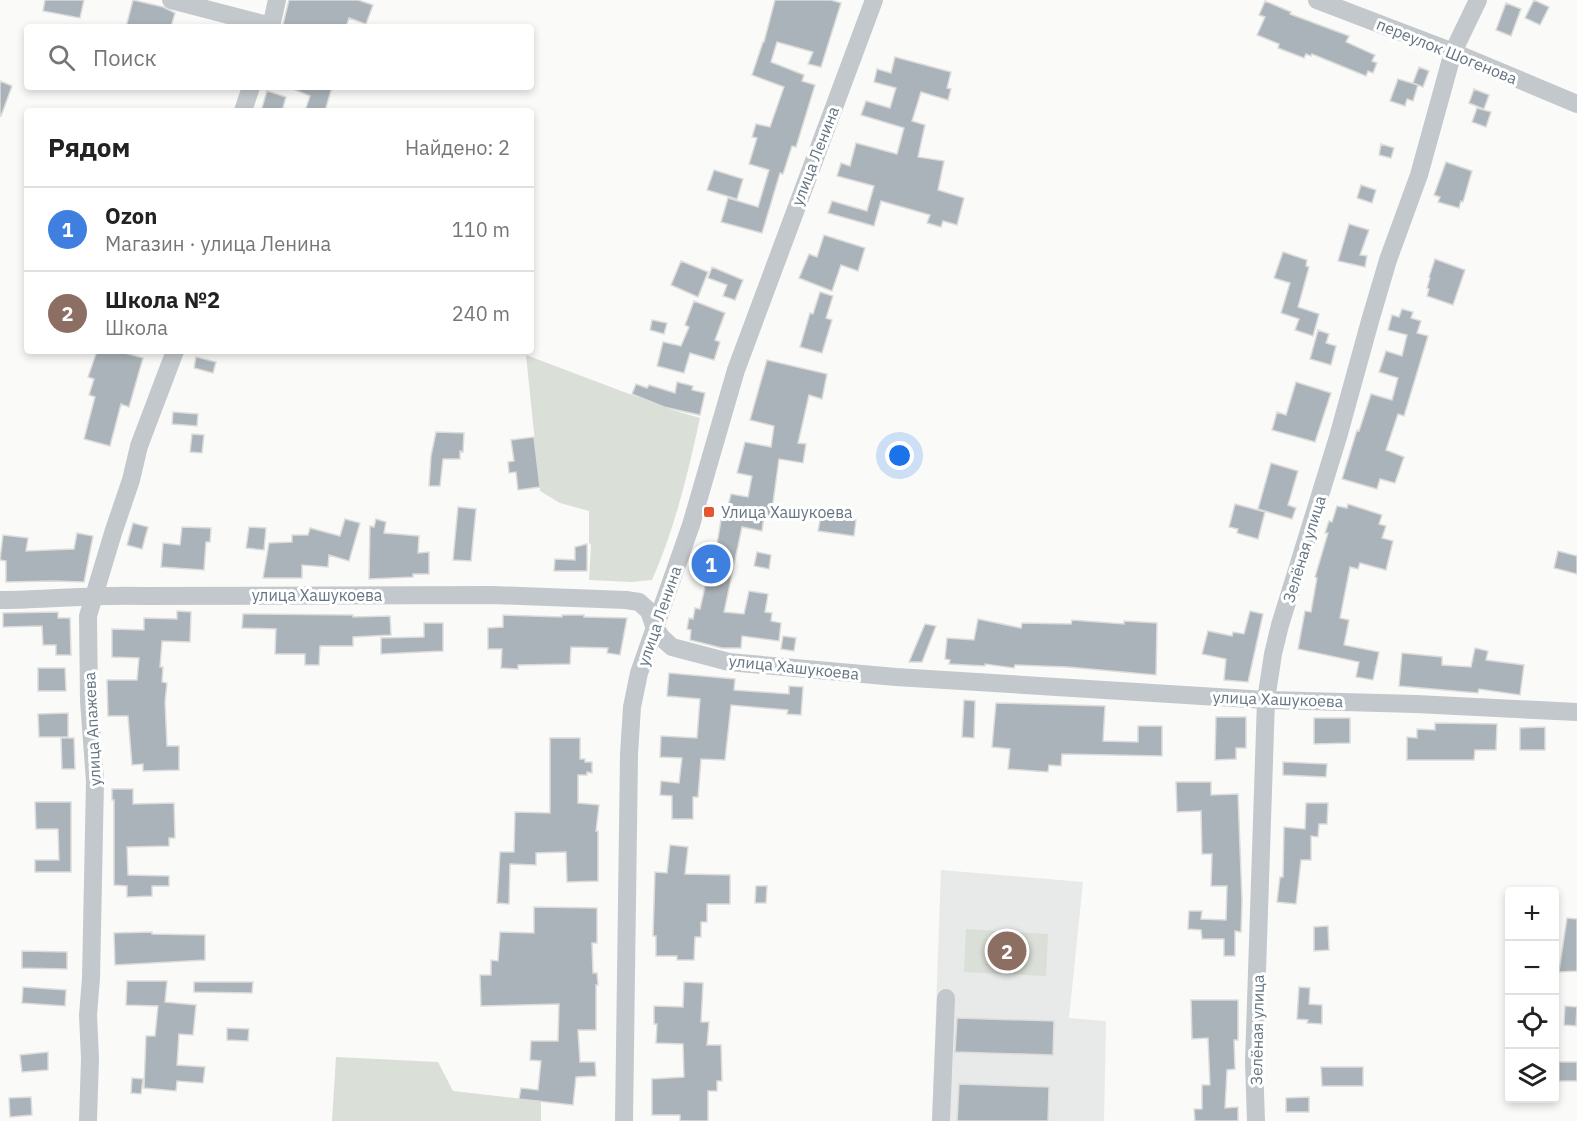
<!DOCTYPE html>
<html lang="ru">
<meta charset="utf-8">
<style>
:root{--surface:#fff;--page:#f6f6f6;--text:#222;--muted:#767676;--line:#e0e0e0;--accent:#7c3aed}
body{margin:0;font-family:"IBM Plex Sans",sans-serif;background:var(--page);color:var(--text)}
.controls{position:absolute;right:18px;bottom:18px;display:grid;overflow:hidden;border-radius:6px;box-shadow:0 3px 9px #0003}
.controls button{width:54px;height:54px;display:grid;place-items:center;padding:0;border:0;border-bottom:2px solid var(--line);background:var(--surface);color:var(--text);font:30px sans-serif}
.you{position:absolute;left:900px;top:456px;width:21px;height:21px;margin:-15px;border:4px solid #fff;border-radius:50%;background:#1a73e8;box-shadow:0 0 0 9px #1a73e833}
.badge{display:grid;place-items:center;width:39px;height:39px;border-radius:50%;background:var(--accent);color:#fff;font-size:20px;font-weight:700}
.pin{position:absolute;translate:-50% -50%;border:3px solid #fff;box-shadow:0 2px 6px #0006}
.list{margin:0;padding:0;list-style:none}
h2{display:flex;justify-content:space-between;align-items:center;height:78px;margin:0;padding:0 24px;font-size:26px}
h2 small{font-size:20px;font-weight:400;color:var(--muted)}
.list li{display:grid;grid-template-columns:39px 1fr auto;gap:18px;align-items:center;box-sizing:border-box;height:84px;padding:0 24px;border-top:2px solid var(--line)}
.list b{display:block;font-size:22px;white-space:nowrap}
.list p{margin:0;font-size:20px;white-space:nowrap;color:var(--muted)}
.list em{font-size:20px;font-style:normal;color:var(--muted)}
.icon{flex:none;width:33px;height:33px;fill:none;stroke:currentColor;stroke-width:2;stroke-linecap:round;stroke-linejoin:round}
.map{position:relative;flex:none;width:1577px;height:1121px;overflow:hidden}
.search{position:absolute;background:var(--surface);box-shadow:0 3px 9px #0003;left:24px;top:24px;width:510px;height:66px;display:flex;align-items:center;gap:15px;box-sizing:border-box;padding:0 21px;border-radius:6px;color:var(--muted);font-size:22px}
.panel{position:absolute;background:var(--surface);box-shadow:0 3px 9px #0003;left:24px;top:108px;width:510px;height:246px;border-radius:6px}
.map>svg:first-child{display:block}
.built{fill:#e8e9e9}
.green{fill:#dadfd7}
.building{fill:#aab3b9;stroke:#dcdcda;stroke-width:1.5}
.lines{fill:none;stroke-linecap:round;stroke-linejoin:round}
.minor{stroke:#c3c8cc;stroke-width:18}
.poi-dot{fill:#e4572e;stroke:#fff;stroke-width:2}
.labels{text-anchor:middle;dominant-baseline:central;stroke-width:6;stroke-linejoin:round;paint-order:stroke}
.street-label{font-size:16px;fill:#657683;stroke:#fff}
.poi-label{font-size:16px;fill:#657683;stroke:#fff;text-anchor:start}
</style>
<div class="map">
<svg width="1577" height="1121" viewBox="0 0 1577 1121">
<rect width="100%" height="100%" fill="#fafaf8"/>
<!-- built -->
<path class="built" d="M 941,870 L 1083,882 L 1069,1018 L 1106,1021 L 1104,1121 L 932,1121 Z"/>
<!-- green -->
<path class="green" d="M 526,355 L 669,409 L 700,418 C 688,473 675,528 652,580 L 632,582 L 589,580 L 591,545 L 589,543 L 589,511 L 560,503 L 540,491 Z
M 966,929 L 1048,934 L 1046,976 L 964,972 Z
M 336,1057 L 438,1062 L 453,1091 L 541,1101 L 541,1121 L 332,1121 Z"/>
<!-- building -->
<path class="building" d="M 45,0 L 84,0 L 80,18 L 43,11 Z
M 133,0 L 163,7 L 175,13 L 171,27 L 126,27 Z
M 289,0 L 358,0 L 373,5 L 366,24 L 349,18 L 346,27 L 291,27 L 283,24 Z
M 775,0 L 831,0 L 841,3 L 821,67 L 808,64 L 813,52 L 777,42 L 771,62 L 804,75 L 802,81 L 815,85 L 796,147 L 792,146 L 783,174 L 780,173 L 762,233 L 721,222 L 728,198 L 758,207 L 769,170 L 749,164 L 757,138 L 752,137 L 756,124 L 770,127 L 784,87 L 752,75 L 763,42 L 764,42 Z
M 1534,0 L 1549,7 L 1540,25 L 1525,18 Z
M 1265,1 L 1291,12 L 1290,14 L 1349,36 L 1346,42 L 1375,55 L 1372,61 L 1377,63 L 1373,73 L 1368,71 L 1366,76 L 1312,54 L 1311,56 L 1306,54 L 1304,58 L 1278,48 L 1279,44 L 1257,35 L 1265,17 L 1259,15 Z
M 1506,3 L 1521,9 L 1511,36 L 1496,30 Z
M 895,57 L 951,72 L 947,88 L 951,89 L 948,100 L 921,92 L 912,121 L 925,125 L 918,157 L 944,161 L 938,190 L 964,198 L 957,225 L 943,221 L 941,227 L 927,223 L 930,215 L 881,201 L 874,226 L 828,213 L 832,201 L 867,211 L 874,186 L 837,176 L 841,163 L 850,166 L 856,143 L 897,154 L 904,128 L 861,115 L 866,101 L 890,108 L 896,88 L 874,82 L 877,69 L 891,73 Z
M 1419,67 L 1429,71 L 1423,87 L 1413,83 Z
M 1398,79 L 1418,85 L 1413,101 L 1407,99 L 1405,106 L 1390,101 Z
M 0,81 L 12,86 L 1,116 L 0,116 Z
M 288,87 L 332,87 L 325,111 L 305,111 L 310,96 Z
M 1474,89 L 1489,95 L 1484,109 L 1469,103 Z
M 267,91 L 286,97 L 282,111 L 261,111 Z
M 1477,108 L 1491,112 L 1486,127 L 1472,122 Z
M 1381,144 L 1394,148 L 1391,158 L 1379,155 Z
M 1446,162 L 1472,171 L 1463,202 L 1461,201 L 1459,208 L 1438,202 L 1440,197 L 1434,195 Z
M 714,170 L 743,179 L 737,199 L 707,190 Z
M 1361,185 L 1376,190 L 1372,203 L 1357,198 Z
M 1349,224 L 1369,230 L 1360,255 L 1367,256 L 1365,267 L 1338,261 Z
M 824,235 L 865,248 L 858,271 L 841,265 L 832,291 L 799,278 L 809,254 L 817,257 Z
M 1283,252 L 1307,260 L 1306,266 L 1309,267 L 1298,307 L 1319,314 L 1313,336 L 1295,330 L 1299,319 L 1281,313 L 1290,283 L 1274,278 Z
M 1435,259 L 1465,270 L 1453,305 L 1427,296 L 1429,289 L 1427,288 L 1430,278 L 1429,277 Z
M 681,261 L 708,272 L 698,297 L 671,285 Z
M 712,267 L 743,280 L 735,300 L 723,296 L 727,285 L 708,278 Z
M 820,292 L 833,296 L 826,318 L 832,320 L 822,353 L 800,347 L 810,313 L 813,314 Z
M 694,301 L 725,313 L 715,340 L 720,342 L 714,360 L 690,353 L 684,373 L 657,366 L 663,342 L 681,346 L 689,327 L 685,325 Z
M 1402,309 L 1413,312 L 1411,318 L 1421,321 L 1417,333 L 1428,336 L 1404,416 L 1398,414 L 1386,450 L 1404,457 L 1395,483 L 1380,479 L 1377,489 L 1342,479 L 1357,430 L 1359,431 L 1371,394 L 1392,400 L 1398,378 L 1379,372 L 1386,351 L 1402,356 L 1407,335 L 1388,330 L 1392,315 L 1399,317 Z
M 652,320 L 667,323 L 664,334 L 650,330 Z
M 1318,330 L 1329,334 L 1326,343 L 1336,346 L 1331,365 L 1310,359 Z
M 97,351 L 118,351 L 143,358 L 129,407 L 121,404 L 110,446 L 84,439 L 95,397 L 89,395 L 94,379 L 88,377 Z
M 196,357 L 216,362 L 213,373 L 194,368 Z
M 767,360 L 827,374 L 822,399 L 809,395 L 798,443 L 806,444 L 803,463 L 779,459 L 771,517 L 764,516 L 762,531 L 742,527 L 724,612 L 744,614 L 749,591 L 768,594 L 765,612 L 772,613 L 771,621 L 781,623 L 779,641 L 742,636 L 741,648 L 722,648 L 690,640 L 691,630 L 687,629 L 689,618 L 693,619 L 695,608 L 700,609 L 709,569 L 706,569 L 712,543 L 717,544 L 722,514 L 726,514 L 731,494 L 748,497 L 752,476 L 737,473 L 745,442 L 771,447 L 774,426 L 750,420 Z
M 677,382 L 693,386 L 692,390 L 705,393 L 700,415 L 664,407 L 632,394 L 636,384 L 647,388 L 649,385 L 675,393 Z
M 1296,382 L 1331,393 L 1315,442 L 1272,430 L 1277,412 L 1286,415 Z
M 173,412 L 198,414 L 197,426 L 172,424 Z
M 436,432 L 464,433 L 463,452 L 460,451 L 460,459 L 443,459 L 440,486 L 429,486 L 431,456 Z
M 192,434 L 204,435 L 202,453 L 190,452 Z
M 534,437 L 540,487 L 518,490 L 516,472 L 509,473 L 508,462 L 514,461 L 511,440 Z
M 1271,463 L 1298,471 L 1288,505 L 1296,508 L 1292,519 L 1258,509 Z
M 1235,504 L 1265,512 L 1258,539 L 1237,533 L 1238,529 L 1229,527 Z
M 1348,504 L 1382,515 L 1379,524 L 1386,526 L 1382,538 L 1393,541 L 1386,570 L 1360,563 L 1358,569 L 1350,567 L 1340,618 L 1349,620 L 1344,645 L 1379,652 L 1373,680 L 1356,677 L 1359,662 L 1298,649 L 1305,611 L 1311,612 L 1317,578 L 1315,577 L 1328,533 L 1325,533 L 1329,521 L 1332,522 L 1337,506 L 1347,508 Z
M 458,507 L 476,509 L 471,561 L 453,560 Z
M 821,515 L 856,520 L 854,536 L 818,531 Z
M 345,519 L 360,523 L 349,561 L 329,555 L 328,567 L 302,565 L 302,578 L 263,578 L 269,543 L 292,542 L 292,535 L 308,535 L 310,528 L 340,536 Z
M 376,519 L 386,522 L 384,533 L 419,536 L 418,553 L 429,552 L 429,574 L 413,574 L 413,577 L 369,579 L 370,526 L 374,527 Z
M 133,523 L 148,527 L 142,549 L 127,545 Z
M 182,527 L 211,528 L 210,542 L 206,542 L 204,570 L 161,567 L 163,543 L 180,545 Z
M 249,527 L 266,528 L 264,550 L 246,548 Z
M 77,533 L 93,536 L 84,582 L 54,581 L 6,582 L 6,561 L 0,560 L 3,535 L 28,538 L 26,551 L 74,549 Z
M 587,544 L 587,571 L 554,571 L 555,559 L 575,560 L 575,547 Z
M 1558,551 L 1577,556 L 1577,574 L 1554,568 Z
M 757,552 L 771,555 L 769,569 L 754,566 Z
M 177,611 L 191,612 L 190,642 L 162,641 L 160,667 L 163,667 L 162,682 L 167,683 L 165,702 L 167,746 L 179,746 L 179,770 L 143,771 L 143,764 L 132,765 L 128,716 L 108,716 L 107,680 L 137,680 L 139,658 L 112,657 L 112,629 L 144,630 L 144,618 L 177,619 Z
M 1250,611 L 1263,614 L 1248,682 L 1224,680 L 1226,659 L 1202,654 L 1208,631 L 1232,636 L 1233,632 L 1244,634 Z
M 58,612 L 58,618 L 70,618 L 71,655 L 56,655 L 56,645 L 43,645 L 42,626 L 3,627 L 3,613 Z
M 243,614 L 353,615 L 353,617 L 390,616 L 391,635 L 353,637 L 353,646 L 320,646 L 319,665 L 305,665 L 305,654 L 275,654 L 276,629 L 242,628 Z
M 503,615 L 562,617 L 562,615 L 584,615 L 584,617 L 627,618 L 620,655 L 607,653 L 608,648 L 571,647 L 570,664 L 518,665 L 518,669 L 501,668 L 502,649 L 488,649 L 488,628 L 503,627 Z
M 978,619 L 1021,628 L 1022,623 L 1071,624 L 1072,620 L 1124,624 L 1124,621 L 1157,623 L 1156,675 L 1068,667 L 1015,665 L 1014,668 L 985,664 L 985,666 L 949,664 L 950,660 L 945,659 L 947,638 L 974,640 Z
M 424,623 L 443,623 L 443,651 L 381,654 L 381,638 L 424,637 Z
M 925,624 L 936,626 L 922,662 L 909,662 Z
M 783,636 L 796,638 L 794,651 L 781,649 Z
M 1475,648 L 1488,651 L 1486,660 L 1524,665 L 1520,695 L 1479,689 L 1478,693 L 1399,686 L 1402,653 L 1442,657 L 1442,665 L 1471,667 Z
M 38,668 L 65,668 L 66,691 L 38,691 Z
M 669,673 L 735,679 L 734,690 L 789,694 L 789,686 L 803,687 L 801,715 L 787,714 L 788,710 L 731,705 L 725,760 L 701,759 L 698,797 L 693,797 L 693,819 L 672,819 L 672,796 L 660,795 L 661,781 L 679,783 L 682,758 L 660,757 L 661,736 L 697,738 L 700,699 L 667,696 Z
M 964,700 L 975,701 L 974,738 L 962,737 Z
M 996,703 L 1105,706 L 1103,741 L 1138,742 L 1138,726 L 1162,726 L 1162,756 L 1062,754 L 1061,766 L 1049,765 L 1048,772 L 1008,769 L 1010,749 L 992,747 Z
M 68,713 L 68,737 L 39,737 L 38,714 Z
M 1216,717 L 1246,717 L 1246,748 L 1236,748 L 1236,759 L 1215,760 Z
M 1314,718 L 1350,718 L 1350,743 L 1314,744 Z
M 1435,723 L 1497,724 L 1496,750 L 1475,750 L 1474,760 L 1407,760 L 1407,737 L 1417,738 L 1417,729 L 1435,730 Z
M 1545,727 L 1545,750 L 1520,750 L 1520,728 Z
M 61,738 L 74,738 L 75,769 L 62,769 Z
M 550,738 L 580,738 L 580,759 L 585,759 L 585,762 L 592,762 L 592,773 L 587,772 L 587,775 L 578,775 L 578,803 L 599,805 L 596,831 L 598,831 L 598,881 L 567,882 L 566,852 L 536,853 L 536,865 L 510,864 L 509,904 L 497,903 L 500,852 L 514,852 L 515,812 L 550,813 Z
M 1283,762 L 1327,764 L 1326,777 L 1283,775 Z
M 1176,782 L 1211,782 L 1211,795 L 1238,794 L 1242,901 L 1241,932 L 1235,931 L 1235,956 L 1224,956 L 1224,939 L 1202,939 L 1201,930 L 1188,929 L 1189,911 L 1202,911 L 1201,919 L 1226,920 L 1227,886 L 1211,886 L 1212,854 L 1202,854 L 1201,811 L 1177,812 Z
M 112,789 L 133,789 L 133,804 L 174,803 L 175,838 L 169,838 L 169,846 L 127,847 L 128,875 L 169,876 L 169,886 L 152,886 L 152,896 L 127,897 L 127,886 L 114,885 L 114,800 L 112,800 Z
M 35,802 L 71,802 L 71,872 L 35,872 L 35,860 L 59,860 L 58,829 L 36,829 Z
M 1306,803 L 1328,803 L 1327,824 L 1319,824 L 1318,837 L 1311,836 L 1311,860 L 1301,860 L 1296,904 L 1277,902 L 1280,877 L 1283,877 L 1284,827 L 1305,829 Z
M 670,845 L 688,847 L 685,874 L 730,875 L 730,904 L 707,904 L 707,922 L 701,922 L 701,937 L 695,937 L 694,960 L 677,960 L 677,956 L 656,956 L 656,936 L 653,936 L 655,872 L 667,873 Z
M 756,886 L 767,886 L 766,903 L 755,903 Z
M 534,907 L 597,908 L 597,943 L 592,943 L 593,973 L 597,973 L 598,985 L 596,985 L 596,1030 L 578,1030 L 580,1062 L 595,1062 L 596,1076 L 576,1077 L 573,1105 L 519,1099 L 521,1088 L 538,1090 L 541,1061 L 530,1060 L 531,1041 L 558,1041 L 559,1004 L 481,1006 L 480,975 L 491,975 L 491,960 L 498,961 L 500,932 L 534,933 Z
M 1567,918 L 1577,919 L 1577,971 L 1559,972 Z
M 1328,926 L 1329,950 L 1314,951 L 1314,927 Z
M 152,932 L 152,934 L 205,935 L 205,960 L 115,965 L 114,933 Z
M 22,951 L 67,952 L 67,969 L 22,968 Z
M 127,981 L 167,981 L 165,1002 L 196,1005 L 193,1035 L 179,1034 L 177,1065 L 205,1067 L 203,1083 L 177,1081 L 176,1091 L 144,1088 L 146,1036 L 155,1036 L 158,1006 L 126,1005 Z
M 194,982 L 253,982 L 252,993 L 194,992 Z
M 684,982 L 703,983 L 701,1022 L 709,1022 L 707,1045 L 721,1045 L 722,1081 L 717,1081 L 717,1091 L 708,1091 L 708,1121 L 680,1121 L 680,1115 L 652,1115 L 652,1079 L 684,1077 L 683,1044 L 656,1043 L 657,1024 L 654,1024 L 654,1006 L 683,1007 Z
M 23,987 L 66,990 L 65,1006 L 22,1003 Z
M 1299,987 L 1310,988 L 1309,1004 L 1322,1005 L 1322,1024 L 1307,1023 L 1308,1020 L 1297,1019 Z
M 1191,1000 L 1238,1000 L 1238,1040 L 1234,1040 L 1235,1069 L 1227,1070 L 1225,1108 L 1238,1107 L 1238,1121 L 1195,1121 L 1194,1109 L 1202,1109 L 1202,1085 L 1210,1085 L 1208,1038 L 1192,1039 Z
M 1565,1006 L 1577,1007 L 1576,1026 L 1564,1025 Z
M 957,1018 L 1054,1021 L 1053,1055 L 955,1052 Z
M 227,1028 L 249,1029 L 248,1041 L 227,1040 Z
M 48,1052 L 48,1070 L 22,1072 L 20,1055 Z
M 1559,1062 L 1577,1062 L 1577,1081 L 1559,1081 Z
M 1321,1067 L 1363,1067 L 1363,1086 L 1322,1086 Z
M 132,1078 L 143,1079 L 141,1094 L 131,1093 Z
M 959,1084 L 1049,1087 L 1048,1121 L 957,1121 Z
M 31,1097 L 32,1115 L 10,1117 L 9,1098 Z
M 1309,1097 L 1309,1112 L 1286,1112 L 1286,1098 Z"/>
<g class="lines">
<!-- minor -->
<path class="minor" d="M 171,0 L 271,26
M 1317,0 L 1453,52 L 1577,104
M 271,27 L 277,0
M 243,111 L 251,87
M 0,600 C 48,600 96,594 144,596 L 493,595 L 626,600 L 639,602 L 649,611 L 654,626 L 662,638 L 672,647 L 729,662 L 896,677 L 1266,700 L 1416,704 L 1577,712
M 88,1121 L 90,1058 L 88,1015 L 91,978 L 95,781 L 89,701 L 88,616 L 113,533 L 131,480 L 139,446 L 175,351
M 624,1121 L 629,754 L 632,707 L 639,673 L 691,525 L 736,370 L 874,0
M 941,1121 L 946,998
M 1256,1121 L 1254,1062 L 1266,700 L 1273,654 L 1280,625 L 1338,437 L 1370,321 L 1388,260 L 1419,175 L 1453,52 L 1478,0"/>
</g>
<!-- markers -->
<rect class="poi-dot" x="703" y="506" width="12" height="12" rx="3"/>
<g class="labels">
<!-- street labels -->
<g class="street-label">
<text transform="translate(1447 51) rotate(22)">переулок Шогенова</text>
<text transform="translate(815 156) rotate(-69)">улица Ленина</text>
<text transform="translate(1304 549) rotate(-73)">Зелёная улица</text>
<text x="317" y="595">улица Хашукоева</text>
<text transform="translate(659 616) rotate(-71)">улица Ленина</text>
<text transform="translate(794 667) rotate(6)">улица Хашукоева</text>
<text transform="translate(1278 699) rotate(2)">улица Хашукоева</text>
<text transform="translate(92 729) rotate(-93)">улица Апажева</text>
<text transform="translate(1257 1030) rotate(-89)">Зелёная улица</text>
</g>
<!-- poi labels -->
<g class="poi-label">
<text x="721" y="512">Улица Хашукоева</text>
</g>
</g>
</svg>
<div class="controls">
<button>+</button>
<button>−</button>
<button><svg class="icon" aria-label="locate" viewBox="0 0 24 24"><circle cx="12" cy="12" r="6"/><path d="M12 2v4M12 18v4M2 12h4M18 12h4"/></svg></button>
<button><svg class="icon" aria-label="layers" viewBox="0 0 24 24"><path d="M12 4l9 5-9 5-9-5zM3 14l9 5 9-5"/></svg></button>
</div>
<div class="you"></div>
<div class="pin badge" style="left:711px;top:564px;background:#3f7fe0">1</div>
<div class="pin badge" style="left:1007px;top:951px;background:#8d6e63">2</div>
<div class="search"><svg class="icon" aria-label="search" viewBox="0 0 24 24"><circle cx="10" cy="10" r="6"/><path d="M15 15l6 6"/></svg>Поиск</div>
<section class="panel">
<h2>Рядом<small>Найдено: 2</small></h2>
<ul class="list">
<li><span class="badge" style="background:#3f7fe0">1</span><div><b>Ozon</b><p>Магазин · улица Ленина</p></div><em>110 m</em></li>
<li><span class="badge" style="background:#8d6e63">2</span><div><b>Школа №2</b><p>Школа</p></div><em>240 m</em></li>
</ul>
</section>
</div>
